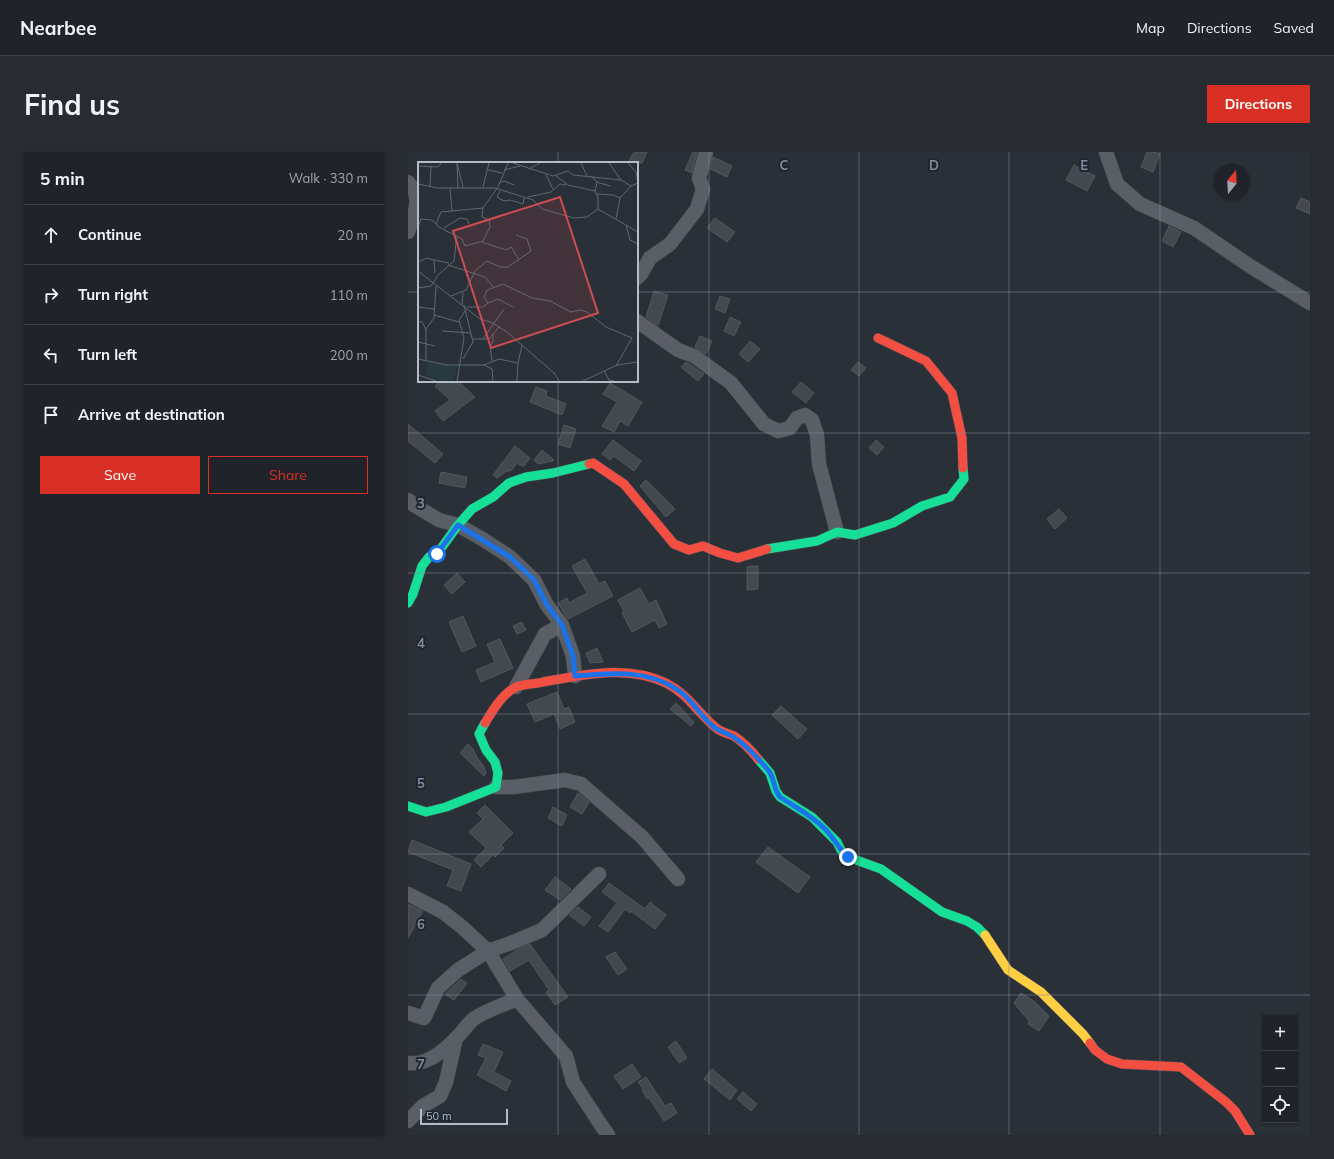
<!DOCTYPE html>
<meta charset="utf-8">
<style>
:root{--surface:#20242a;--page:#282c32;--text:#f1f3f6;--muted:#a2a4a8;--line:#3d4147;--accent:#d93025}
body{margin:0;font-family:Mulish,sans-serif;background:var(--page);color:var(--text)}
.controls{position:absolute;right:12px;bottom:12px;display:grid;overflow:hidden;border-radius:0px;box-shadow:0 1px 3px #0004}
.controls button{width:36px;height:36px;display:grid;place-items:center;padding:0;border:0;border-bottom:1px solid var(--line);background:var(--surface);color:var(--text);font:20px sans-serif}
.compass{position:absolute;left:806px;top:12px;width:36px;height:36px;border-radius:50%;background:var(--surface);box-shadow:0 1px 3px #0004;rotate:18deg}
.scale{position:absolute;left:12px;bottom:10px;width:88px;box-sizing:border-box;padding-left:4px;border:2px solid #b4bcc9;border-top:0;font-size:11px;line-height:14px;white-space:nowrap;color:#b4bcc9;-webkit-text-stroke:3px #1d2633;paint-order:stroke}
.stop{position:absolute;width:12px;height:12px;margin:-9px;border:3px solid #1a73e8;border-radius:50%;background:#fff}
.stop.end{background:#1a73e8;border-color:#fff;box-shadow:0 1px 4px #0008}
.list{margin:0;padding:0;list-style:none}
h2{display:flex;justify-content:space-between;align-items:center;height:52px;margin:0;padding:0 16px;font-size:17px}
h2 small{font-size:13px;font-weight:400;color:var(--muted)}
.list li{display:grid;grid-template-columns:26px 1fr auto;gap:12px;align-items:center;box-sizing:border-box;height:60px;padding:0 16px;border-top:1px solid var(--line)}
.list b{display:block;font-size:15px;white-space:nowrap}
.list em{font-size:13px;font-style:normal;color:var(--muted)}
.actions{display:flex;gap:8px;padding:12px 16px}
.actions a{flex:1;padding:9px 0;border:1px solid var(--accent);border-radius:0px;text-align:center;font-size:14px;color:var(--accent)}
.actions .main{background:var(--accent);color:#fff}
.icon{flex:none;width:22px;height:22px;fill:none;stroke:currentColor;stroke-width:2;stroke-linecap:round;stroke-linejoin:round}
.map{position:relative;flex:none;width:902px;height:983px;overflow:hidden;border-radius:0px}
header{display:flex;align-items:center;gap:24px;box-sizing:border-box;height:56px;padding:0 20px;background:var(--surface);border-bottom:1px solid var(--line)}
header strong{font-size:19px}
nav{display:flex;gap:22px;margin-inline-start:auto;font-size:14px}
.intro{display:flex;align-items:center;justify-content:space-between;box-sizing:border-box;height:96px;padding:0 24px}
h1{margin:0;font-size:28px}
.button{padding:10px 18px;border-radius:0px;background:var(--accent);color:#fff;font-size:14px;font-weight:700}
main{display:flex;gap:24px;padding:0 24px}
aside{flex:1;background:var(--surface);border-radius:0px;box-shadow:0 1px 3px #0004}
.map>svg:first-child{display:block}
.building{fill:#444950;stroke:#52575f}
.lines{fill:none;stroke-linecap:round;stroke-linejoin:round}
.street-casing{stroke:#484c53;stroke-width:15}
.fast-casing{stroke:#484c53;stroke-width:10}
.slow-casing{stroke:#484c53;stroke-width:10}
.jam-casing{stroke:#484c53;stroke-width:10}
.street{stroke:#5a5e66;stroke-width:14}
.fast{stroke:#16e098;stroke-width:9}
.slow{stroke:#ffcf43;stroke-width:9}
.jam{stroke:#f24e42;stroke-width:9}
.route{stroke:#1a73e8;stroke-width:5}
.grid{fill:none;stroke:#848b96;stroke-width:1;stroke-opacity:0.55}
.inset-road{fill:none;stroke:#616872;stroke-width:1}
.view{fill:#ce4d50;fill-opacity:0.15;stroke:#ce4d50;stroke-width:2}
.inset-edge{fill:none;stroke:#b4bcc9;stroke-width:2}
.grid-label{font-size:13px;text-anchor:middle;font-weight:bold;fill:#848b96;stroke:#1d2633;stroke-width:4;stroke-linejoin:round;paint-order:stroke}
</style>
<header>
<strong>Nearbee</strong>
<nav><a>Map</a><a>Directions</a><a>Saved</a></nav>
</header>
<div class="intro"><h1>Find us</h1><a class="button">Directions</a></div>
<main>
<aside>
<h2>5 min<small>Walk · 330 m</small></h2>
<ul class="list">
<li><svg class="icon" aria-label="ahead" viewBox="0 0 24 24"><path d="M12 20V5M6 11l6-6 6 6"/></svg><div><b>Continue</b></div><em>20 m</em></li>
<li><svg class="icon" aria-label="right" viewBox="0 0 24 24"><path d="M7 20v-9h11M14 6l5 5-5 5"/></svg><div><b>Turn right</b></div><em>110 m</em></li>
<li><svg class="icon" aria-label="left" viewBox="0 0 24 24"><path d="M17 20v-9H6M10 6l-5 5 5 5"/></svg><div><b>Turn left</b></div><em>200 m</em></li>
<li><svg class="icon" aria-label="arrive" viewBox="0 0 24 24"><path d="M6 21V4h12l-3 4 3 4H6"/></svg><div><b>Arrive at destination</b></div></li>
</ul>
<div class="actions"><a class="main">Save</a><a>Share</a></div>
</aside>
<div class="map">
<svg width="902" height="983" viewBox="0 0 902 983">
<rect width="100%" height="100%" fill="#2a3038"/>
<!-- building -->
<path class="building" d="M 226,0 L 239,0 L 234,11 L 220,11 Z
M 285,0 L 289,0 L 284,21 L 277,18 Z
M 739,0 L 747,0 L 752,2 L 745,20 L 733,15 Z
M 305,5 L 324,14 L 319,25 L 302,17 Z
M 666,13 L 687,24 L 679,39 L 658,28 Z
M 893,46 L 902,50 L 902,62 L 888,56 Z
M 307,66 L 327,80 L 319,90 L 299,76 Z
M 761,74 L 773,80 L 765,95 L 754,89 Z
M 246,139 L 260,143 L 250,174 L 238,165 Z
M 312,144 L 322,147 L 317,161 L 307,157 Z
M 322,165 L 333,170 L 326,184 L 316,179 Z
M 292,184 L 304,189 L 298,202 L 287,195 Z
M 342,189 L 352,197 L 340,210 L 331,202 Z
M 278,210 L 296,222 L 290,229 L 273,215 Z
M 450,210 L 458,216 L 451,224 L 443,218 Z
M 32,229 L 50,229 L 67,245 L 35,269 L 27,259 L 42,248 L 27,234 Z
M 393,230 L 406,241 L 398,251 L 384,240 Z
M 202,231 L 234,250 L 220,274 L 212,269 L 206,280 L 194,274 L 209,250 L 195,242 Z
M 128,235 L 139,239 L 138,244 L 158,252 L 154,263 L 122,250 Z
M 0,272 L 35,302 L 27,311 L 0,289 Z
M 156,273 L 168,277 L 162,296 L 150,292 Z
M 205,288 L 233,309 L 226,319 L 206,304 L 202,308 L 194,302 Z
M 468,288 L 476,295 L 469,303 L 461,296 Z
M 107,294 L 122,306 L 116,314 L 114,314 L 109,311 L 104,318 L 97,320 L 89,326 L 85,323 Z
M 134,298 L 146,308 L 145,309 L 130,312 L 126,308 Z
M 33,320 L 59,325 L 57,336 L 31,331 Z
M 238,328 L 267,357 L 258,365 L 232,334 Z
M 651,357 L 659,366 L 647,377 L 639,367 Z
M 177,407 L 191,432 L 197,429 L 205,444 L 160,467 L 150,451 L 159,446 L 161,451 L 179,441 L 164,414 Z
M 344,414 L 350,414 L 350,437 L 339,438 L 339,415 Z
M 49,421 L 57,430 L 44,442 L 36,433 Z
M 232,436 L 241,452 L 248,448 L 259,472 L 251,476 L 247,468 L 224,480 L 214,461 L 216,460 L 210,448 Z
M 55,464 L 68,494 L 54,500 L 41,470 Z
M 114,470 L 118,478 L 109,482 L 105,474 Z
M 92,487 L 105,516 L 73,530 L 68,518 L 87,510 L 79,492 Z
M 189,496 L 195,510 L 182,511 L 178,501 Z
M 149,540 L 156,557 L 161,555 L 167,570 L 152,577 L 146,562 L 127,570 L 119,552 Z
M 268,551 L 286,570 L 283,574 L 262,557 Z
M 373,554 L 399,577 L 390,587 L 364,563 Z
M 60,592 L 65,597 L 69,605 L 76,615 L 78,621 L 76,624 L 52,601 Z
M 170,641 L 181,650 L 174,662 L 162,655 Z
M 77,653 L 105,681 L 93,693 L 96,696 L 87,705 L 85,703 L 73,715 L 66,708 L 78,696 L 61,680 L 75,667 L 69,661 Z
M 145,655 L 159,663 L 154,674 L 140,666 Z
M 4,688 L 63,712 L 53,739 L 39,734 L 45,718 L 0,700 Z
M 360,695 L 402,725 L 390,741 L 348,710 Z
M 147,725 L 163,737 L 152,748 L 137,738 Z
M 201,731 L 237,757 L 242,750 L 258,763 L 247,777 L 223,759 L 222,761 L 217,757 L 200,780 L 191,774 L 209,751 L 194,740 Z
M 0,752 L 15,759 L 0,786 Z
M 170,755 L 183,765 L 176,774 L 161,763 Z
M 122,792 L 160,845 L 147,853 L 138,840 L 141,838 L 121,808 L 102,819 L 95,807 L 110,797 Z
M 207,800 L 219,817 L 210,823 L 198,805 Z
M 53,827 L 59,831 L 46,848 L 37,842 Z
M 613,841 L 626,849 L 641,864 L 631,879 L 620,872 L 621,869 L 606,851 Z
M 268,889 L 279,906 L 271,911 L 260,895 Z
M 75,892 L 95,900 L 86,920 L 103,929 L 98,939 L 69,923 L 78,906 L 70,903 Z
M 224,912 L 233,925 L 215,937 L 206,924 Z
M 304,917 L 329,938 L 322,948 L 296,927 Z
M 238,925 L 257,954 L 263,951 L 269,961 L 256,969 L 241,946 L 239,947 L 234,938 L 235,937 L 230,930 Z
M 335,940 L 349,952 L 343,959 L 329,947 Z"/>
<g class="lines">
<defs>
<path id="street" d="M 698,0 L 709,32 L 732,52 L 786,76 L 842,114 L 902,151
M 0,30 C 2,33 5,37 7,41 C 12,53 3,69 0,80
M 229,126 L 233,122 L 242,106 L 262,92 L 289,57 L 295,37 L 291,26 L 298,0
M 229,169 L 270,198 L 286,204 L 323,231 L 356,272 L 370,279 L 382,276 L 389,266 L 397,263 L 404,268 L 409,283 L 411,312 L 429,380
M 0,348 L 6,353 L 31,368 L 50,373 L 76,388 L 102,405 L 126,428 L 139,453 L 154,473 L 165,504 L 167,524
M 108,535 L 137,482 L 154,473
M 88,635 L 106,635 L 157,628 L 173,632 L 234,685 L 270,727
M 0,742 L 35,760 L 54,775 L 80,799 L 109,847 L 158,904 L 165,930 L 191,970 L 200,983
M 0,861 L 16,866 L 18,862 L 30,836 L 50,818 L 80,799 L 103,791 L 134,778 L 191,722
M 0,911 C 22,914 41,894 54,880 C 58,875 62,869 67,866 C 77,859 97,852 109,847
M 0,969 L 15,954 L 32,944 L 38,930 L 48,886"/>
<path id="fast" d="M 359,397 L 409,389 L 429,380 L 447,383 L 485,371 L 514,354 L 542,345 L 556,327 L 555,316
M 0,451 L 5,442 L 14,414 L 21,405 L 29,402 L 50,373 L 64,357 L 85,345 L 101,331 L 118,325 L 145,321 L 181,312
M 350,607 L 362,621 L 368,639 L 372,645 L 404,665 L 429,690 L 434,700 L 440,705 L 473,717 L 534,760 L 559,769 L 569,775 L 577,783
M 0,654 L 18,660 L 38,655 L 88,635 L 90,621 L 87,610 L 78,598 L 71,582 L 77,571"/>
<path id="slow" d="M 577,783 L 600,818 L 633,840 L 675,882 L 682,891"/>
<path id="jam" d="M 470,186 L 518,209 L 544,241 L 554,286 L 555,316
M 181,312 L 185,311 L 216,332 L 266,392 L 281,398 L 295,394 L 312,401 L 330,406 L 359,397
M 77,571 C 85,558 94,542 108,535 C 115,532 128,532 135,530 C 175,523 219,512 258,531 C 280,542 289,560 307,575 C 312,580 319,581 326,584 C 335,590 343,598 350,607
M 682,891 L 687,898 L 699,907 L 714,912 L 773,915 L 818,950 L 827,959 L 842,983"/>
</defs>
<!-- street casing -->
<use href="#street" class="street-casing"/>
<!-- fast casing -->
<use href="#fast" class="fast-casing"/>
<!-- slow casing -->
<use href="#slow" class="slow-casing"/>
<!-- jam casing -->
<use href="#jam" class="jam-casing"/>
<!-- street -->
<use href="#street" class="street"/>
<!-- fast -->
<use href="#fast" class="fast"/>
<!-- slow -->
<use href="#slow" class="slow"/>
<!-- jam -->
<use href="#jam" class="jam"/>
</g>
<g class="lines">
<!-- route -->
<path class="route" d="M 29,402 L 50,373 L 102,405 L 126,428 L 139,453 L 154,473 L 165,504 L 167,524 C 202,521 239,517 270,538 C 284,547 292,564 306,575 C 312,580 320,581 327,586 C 339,594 350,606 360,618 C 367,626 365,637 372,645 C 387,655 403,663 417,677 C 426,686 431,697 440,705"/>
</g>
<!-- grid -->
<path class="grid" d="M 150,0 L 150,11M 301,0 L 301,983M 451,0 L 451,983M 601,0 L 601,983M 752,0 L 752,983M 0,140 L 11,140M 229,140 L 902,140M 150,229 L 150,983M 0,281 L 902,281M 0,421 L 902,421M 0,562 L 902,562M 0,702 L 902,702M 0,843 L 902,843"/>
<!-- overview -->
<g transform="translate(10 10)">
<rect width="220" height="220" fill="#2a3038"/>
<path d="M 10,200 L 39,204 L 36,218 L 23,219 L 8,214 Z" fill="#273a3e"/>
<path class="inset-road" d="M 39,1 L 45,25M 95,1 L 135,14 L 150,9 L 155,13 L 203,18 L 213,24 L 220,21M 163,1 L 169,14M 191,1 L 203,18M 210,1 L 218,10 L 220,21M 39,2 L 40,26M 0,4 L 20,5 L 23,1M 111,7 L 122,1M 70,8 L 84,11M 86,8 L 102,4M 128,13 L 135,27M 138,14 L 150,23 L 177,29 L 180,35 L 180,47 L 220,70M 173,14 L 179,20 L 177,29M 179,20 L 192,24M 81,21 L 86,19 L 96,23M 0,22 L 19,26 L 77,26 L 115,38 L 124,47 L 156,56 L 169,55 L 180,47M 12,25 L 13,5M 65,25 L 71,1M 32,26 L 34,49M 82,29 L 79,35 L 86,39 L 92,38 L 105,42 L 106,36M 179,32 L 195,33 L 202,36M 110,35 L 133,30 L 142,22 L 148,23M 198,57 L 202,36 L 213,24M 18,62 L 23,50 L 65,46 L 80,25 L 90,1M 208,63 L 212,78 L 220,82M 0,65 L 3,57 L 14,58 L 21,65 L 38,74 L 38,81 L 36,99 L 20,113 L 13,124 L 0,126M 26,66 L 42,56 L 49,57 L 51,62M 38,74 L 44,77 L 47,84 L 65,79 L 72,65 L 71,58 L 64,55 L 65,46M 64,80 L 88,88 L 93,85 L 101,98M 16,98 L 31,101M 0,100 L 9,96 L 16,98 L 17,111M 30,103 L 67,115 L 75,125M 0,109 L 62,157 L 75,161 L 89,170 L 137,212 L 141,219M 33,134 L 48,128 L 57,109 L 69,99 L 82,105 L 90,105 L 113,89 L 109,77 L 98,73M 70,141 L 80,137 L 95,145M 44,142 L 45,130M 0,145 L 16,147M 49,145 L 65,145 L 70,141 L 66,135 L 69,128 L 85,122 L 114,136 L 132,139 L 153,150 L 162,148 L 169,150 L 188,165 L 214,176 L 198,204M 16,153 L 41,160M 0,159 L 4,160 L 8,167M 24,169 L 53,171M 54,177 L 71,177 L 81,165M 65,177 L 86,147M 0,180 L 17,184M 0,197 L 29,203 L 66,203 L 74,207 L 75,219M 45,197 L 55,180 L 46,143M 8,198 L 8,167 L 16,156 L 18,124M 74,199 L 72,184 L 75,180 L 75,172M 66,203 L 81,197 L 100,201 L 104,183M 186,209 L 191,218 L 196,219M 0,213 L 18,219M 39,219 L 46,176 L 41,158 L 47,149M 99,219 L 100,201M 165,219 L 199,203 L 220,200"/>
<path class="view" d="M 142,35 L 180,151 L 73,186 L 35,69 Z"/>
<rect width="220" height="220" class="inset-edge"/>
</g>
<g class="grid-label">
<text x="376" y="18">C</text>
<text x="526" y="18">D</text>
<text x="676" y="18">E</text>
<text x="13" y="356">3</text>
<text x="13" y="496">4</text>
<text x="13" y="636">5</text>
<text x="13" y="777">6</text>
<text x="13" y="917">7</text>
</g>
</svg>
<div class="controls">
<button>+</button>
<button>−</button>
<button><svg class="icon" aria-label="locate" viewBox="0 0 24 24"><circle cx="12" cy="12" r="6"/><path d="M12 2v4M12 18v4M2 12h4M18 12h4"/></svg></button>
</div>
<svg class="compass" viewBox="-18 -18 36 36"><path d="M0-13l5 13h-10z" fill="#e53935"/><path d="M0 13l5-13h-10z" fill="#a2a4a8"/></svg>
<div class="scale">50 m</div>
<div class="stop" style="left:29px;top:402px"></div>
<div class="stop end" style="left:440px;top:705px"></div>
</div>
</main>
